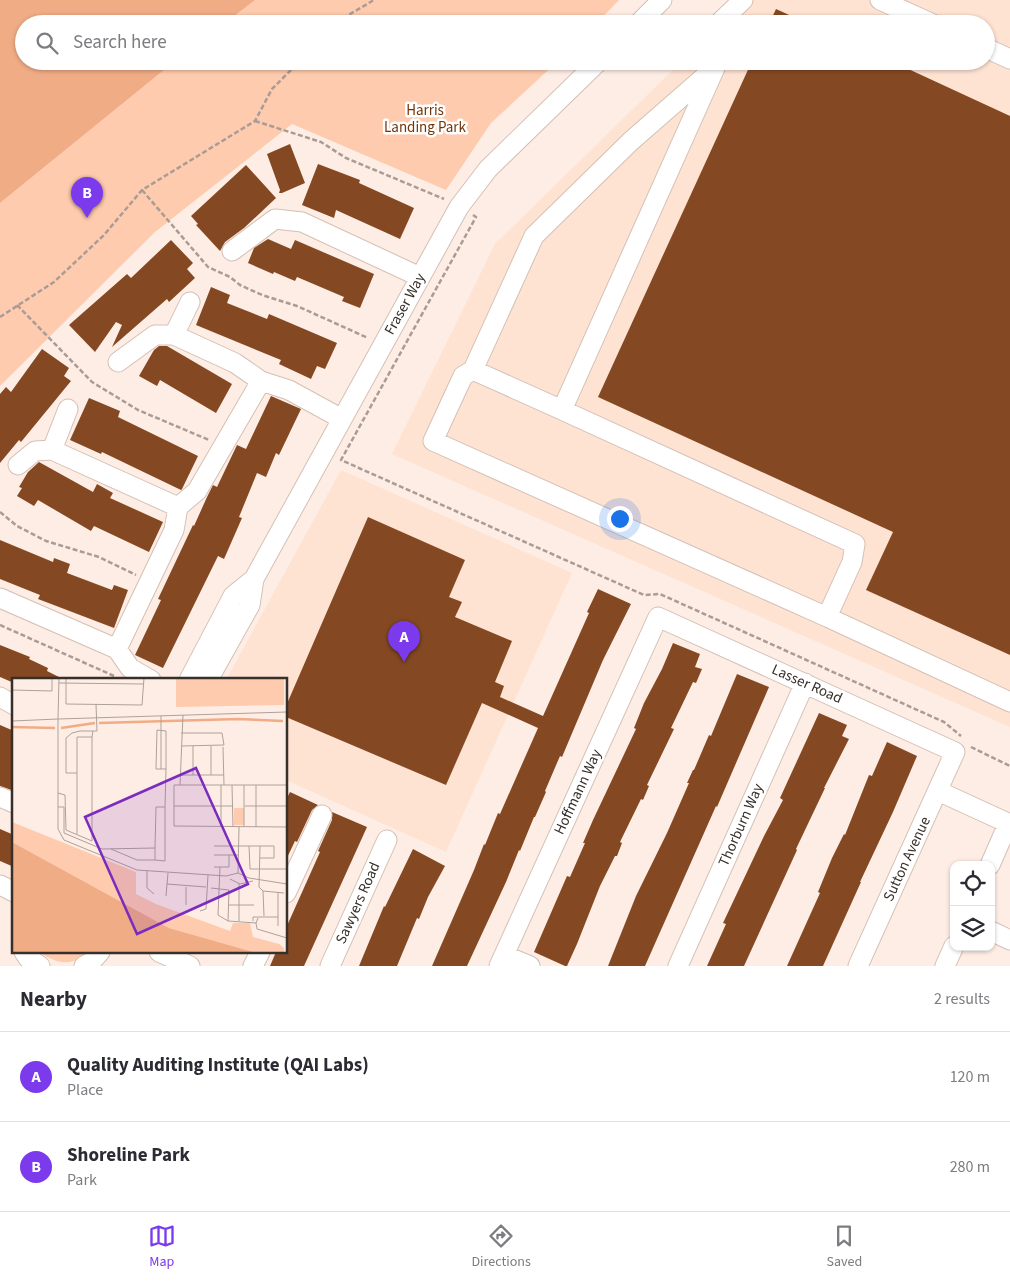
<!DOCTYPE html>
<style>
:root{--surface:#fff;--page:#f2f2f3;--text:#2b2b33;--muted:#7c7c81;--line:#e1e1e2;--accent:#7c3aed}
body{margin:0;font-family:"Source Sans 3",sans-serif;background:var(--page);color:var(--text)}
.controls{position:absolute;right:15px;bottom:15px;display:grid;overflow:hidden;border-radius:10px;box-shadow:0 1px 4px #0004}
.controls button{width:45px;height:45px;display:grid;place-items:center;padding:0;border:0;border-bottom:1px solid var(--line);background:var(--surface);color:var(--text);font:25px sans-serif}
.you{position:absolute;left:619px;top:518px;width:18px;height:18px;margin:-12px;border:4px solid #fff;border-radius:50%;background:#1a73e8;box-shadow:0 0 0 8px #1a73e833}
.badge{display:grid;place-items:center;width:32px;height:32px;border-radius:50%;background:var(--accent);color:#fff;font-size:16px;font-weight:700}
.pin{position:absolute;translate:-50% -41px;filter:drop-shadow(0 1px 2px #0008)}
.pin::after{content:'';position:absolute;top:26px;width:18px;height:15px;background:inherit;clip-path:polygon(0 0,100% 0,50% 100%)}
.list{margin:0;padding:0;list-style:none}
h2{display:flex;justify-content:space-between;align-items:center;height:65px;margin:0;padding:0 20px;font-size:21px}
h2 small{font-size:16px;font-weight:400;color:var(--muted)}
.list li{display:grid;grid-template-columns:32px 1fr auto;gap:15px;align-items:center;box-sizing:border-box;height:90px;padding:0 20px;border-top:1px solid var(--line)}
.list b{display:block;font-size:19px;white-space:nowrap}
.list p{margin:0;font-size:16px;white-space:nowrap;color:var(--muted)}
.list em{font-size:16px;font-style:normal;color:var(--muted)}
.icon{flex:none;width:28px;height:28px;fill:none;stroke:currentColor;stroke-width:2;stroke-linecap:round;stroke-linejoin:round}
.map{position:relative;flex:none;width:1010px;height:966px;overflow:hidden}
.search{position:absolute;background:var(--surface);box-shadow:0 1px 4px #0004;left:15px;right:15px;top:15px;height:55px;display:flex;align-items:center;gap:12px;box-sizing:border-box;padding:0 18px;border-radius:28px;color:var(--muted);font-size:19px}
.sheet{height:245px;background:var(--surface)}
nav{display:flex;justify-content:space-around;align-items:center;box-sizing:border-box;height:70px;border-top:1px solid var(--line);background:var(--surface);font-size:14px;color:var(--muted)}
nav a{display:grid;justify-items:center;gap:2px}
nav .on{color:var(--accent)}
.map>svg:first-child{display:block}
.built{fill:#fee2d2}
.green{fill:#fecbae}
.water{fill:#f0ac85}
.building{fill:#844923}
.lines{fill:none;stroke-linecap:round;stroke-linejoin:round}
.minor-casing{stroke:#d4c0b5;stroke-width:21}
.path{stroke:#aa9c95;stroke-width:2.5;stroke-dasharray:5 2.5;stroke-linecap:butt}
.minor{stroke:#fff;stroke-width:19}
.labels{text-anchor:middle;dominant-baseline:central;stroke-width:5;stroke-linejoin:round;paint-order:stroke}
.park-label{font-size:15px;fill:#723506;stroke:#fff}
.street-label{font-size:15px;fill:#372f2a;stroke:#fff}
.inset-river{fill:none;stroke:#f0ac85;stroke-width:2.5}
.inset-road{fill:none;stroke:#aea19a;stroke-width:1}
.view{fill:#7b2cbf;fill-opacity:0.15;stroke:#7b2cbf;stroke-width:2.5}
.inset-edge{fill:none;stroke:#372f2a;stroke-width:2.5}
</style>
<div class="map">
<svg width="1010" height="966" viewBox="0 0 1010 966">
<rect width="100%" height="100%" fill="#feede4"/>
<!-- built -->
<path class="built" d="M 745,0 L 1010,0 L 1010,727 L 392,454 L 495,244 L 682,61 L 986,61 L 986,24 L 721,24 Z
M 341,470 L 572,573 L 446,852 L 286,780 L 286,680 L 226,680 Z"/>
<!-- green -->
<path class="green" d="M 255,0 L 619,0 L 596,24 L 224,24 Z
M 175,61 L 558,61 L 491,123 L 446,190 L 292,124 L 155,232 L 0,386 L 0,203 Z
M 39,952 L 90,952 C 72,966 58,965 39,952 Z"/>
<!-- water -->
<path class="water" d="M 0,0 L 255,0 L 224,24 L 24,24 L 24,61 L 175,61 L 0,203 Z"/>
<!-- building -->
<path class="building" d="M 776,9 L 809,24 L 769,24 Z
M 752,61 L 891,61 L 1010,116 L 1010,655 L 866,590 L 893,532 L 598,397 Z
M 290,144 L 305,183 L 282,193 L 279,193 L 280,190 L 267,154 Z
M 318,164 L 360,180 L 359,183 L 414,208 L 400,239 L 336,210 L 334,218 L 302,205 Z
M 246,165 L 276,198 L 244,228 L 225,242 L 220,251 L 196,225 L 198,224 L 191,216 Z
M 268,239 L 291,249 L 295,240 L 374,274 L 360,308 L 342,301 L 344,297 L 297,277 L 295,281 L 274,272 L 273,274 L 248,263 L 254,248 Z
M 171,240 L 193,263 L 187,269 L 195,278 L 169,302 L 167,299 L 112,347 L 122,325 L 116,322 L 95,352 L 69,325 L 127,274 L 131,278 Z
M 211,287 L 230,295 L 227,303 L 267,319 L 269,314 L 337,343 L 325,369 L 317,366 L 311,379 L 279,364 L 281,360 L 196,325 Z
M 159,346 L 167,346 L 232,384 L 216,413 L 160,380 L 157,386 L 139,376 L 154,350 Z
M 42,349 L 69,368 L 64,376 L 71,381 L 21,442 L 19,440 L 0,463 L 0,394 L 6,387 L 11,392 Z
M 271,396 L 301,409 L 279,455 L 276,453 L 266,477 L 257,473 L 239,517 L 242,518 L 224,559 L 218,556 L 163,668 L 135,655 L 161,600 L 158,599 L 193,525 L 194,526 L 207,497 L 213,485 L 217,487 L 237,445 L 246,449 Z
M 89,398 L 120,411 L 118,417 L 198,456 L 182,489 L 181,490 L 102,452 L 101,454 L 70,440 Z
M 39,462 L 93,492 L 97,484 L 113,493 L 110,498 L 163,522 L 149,552 L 94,526 L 91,531 L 38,500 L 34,506 L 17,496 L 22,488 L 19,487 L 28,472 Z
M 368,517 L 465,560 L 449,597 L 462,602 L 455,617 L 512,641 L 495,682 L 504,686 L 500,697 L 543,716 L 589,613 L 587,612 L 598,589 L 631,604 L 603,660 L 562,757 L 560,756 L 545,791 L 546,792 L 535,817 L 534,817 L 520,851 L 519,850 L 506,882 L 467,966 L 432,966 L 474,870 L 484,844 L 485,845 L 498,813 L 500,814 L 538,728 L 482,703 L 446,785 L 286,717 L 286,706 Z
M 0,540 L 53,562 L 54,558 L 70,564 L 67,573 L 112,590 L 114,585 L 128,590 L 114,628 L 38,599 L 40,595 L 0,579 Z
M 673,643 L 700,654 L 695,667 L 702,669 L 696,683 L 693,682 L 671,728 L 674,729 L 647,785 L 649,786 L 643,800 L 641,799 L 620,842 L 622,843 L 617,856 L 615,856 L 600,886 L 577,944 L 567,966 L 565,966 L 534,952 L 567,876 L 570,877 L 585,843 L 583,843 L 593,820 L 636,729 L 634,728 L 644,703 L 662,669 Z
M 0,645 L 30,657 L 29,659 L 48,668 L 47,671 L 65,680 L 14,680 L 14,683 L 0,677 Z
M 737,674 L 769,687 L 717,807 L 716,806 L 645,966 L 608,966 L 636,896 L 667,833 L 689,783 L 687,783 L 693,770 L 694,770 L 709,735 L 711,736 Z
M 819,713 L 847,725 L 842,736 L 849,739 L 824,788 L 825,788 L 796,849 L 797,850 L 744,966 L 707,966 L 726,924 L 723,923 L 764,836 L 783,800 L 780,798 Z
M 0,725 L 14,731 L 14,791 L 0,786 Z
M 887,742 L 917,756 L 893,812 L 860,882 L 861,882 L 823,966 L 787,966 L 820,893 L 818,892 L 832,858 L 844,834 L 845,835 L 869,775 L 872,776 Z
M 290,792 L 318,805 L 312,810 L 297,842 L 295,841 L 286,860 L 286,800 Z
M 332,812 L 367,827 L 304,966 L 270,966 L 276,952 L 286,952 L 286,928 L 320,852 L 318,851 L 332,820 Z
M 0,829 L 14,835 L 14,867 L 0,861 Z
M 413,849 L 445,866 L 428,897 L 419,919 L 417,918 L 397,966 L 359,966 L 384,906 L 385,907 Z"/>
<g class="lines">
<defs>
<path id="minor" d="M 880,0 L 933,24
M 638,24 L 662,0
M 718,24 L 743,0
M 986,48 L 1010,59
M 714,61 L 715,68 L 562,410 L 855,544 L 852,562 L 827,617 L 1010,702
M 232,251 L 275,219 L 302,222 L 420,277
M 174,335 L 190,302
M 118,362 L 155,335 L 174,335 L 235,363 L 261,381 L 289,390 L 342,419
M 473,370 L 534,236 L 631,141 L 710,72
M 562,410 L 473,370 L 463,376 L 433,441 L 827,617
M 52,450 L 68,409
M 18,465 L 35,451 L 52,450 L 178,507
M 0,598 L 117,649 L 130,668 L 151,680
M 117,649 L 174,530 L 178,507 L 197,491 L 261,381
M 189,680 L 233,596 L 254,579
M 208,680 L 250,605 L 254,579 L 459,207 L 488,169 L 599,61
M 0,697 L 14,705
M 938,791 L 1010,824
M 0,797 L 14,803
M 990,865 L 1008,824
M 0,885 L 14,892
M 286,893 L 322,815
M 991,931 L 1010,940
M 24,952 L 28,958 L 40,966
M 159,952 L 190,966
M 504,955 L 530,966
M 84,966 L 91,962 L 100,952
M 253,966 L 260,952
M 330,966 L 387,840
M 499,966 L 658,617 L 955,752 L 858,966
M 678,966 L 805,683
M 945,966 L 954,946"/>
</defs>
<!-- minor casing -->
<use href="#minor" class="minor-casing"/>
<!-- path -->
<path class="path" d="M 338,24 L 345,17 L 374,0
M 255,121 L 321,142 L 346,158 L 444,199
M 142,190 L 208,267 L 230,277 L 240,285 L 262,295 L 297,306 L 368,338
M 473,215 L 476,217 L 341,460 L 644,595 L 660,594 L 944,722 L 961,736
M 17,305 L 92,382 L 138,410 L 209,440
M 0,317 L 54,282 L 104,235 L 142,190 L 255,121 L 272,89 L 300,61
M 0,512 L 17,526 L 46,541 L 99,557 L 136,575
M 0,625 L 114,676
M 971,747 L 1010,766"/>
<!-- minor -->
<use href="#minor" class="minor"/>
</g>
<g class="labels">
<!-- park labels -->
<g class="park-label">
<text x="425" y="110">Harris<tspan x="425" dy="17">Landing Park</tspan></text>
</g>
<!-- street labels -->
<g class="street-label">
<text transform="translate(405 304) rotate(-61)">Fraser Way</text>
<text transform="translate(807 684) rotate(24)">Lasser Road</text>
<text transform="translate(578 792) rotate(-65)">Hoffmann Way</text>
<text transform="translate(741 825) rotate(-66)">Thorburn Way</text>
<text transform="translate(907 859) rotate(-65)">Sutton Avenue</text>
<text transform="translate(358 903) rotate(-66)">Sawyers Road</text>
</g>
</g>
<!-- overview -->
<g transform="translate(12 678)">
<rect width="275" height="275" fill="#feede4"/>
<path d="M 164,0 L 272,0 L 272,27 L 164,29 ZM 222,130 L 232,130 L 232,147 L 222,147 ZM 0,144 L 124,194 L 124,216 L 144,226 L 218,253 L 221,245 L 238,245 L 241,259 L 267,266 L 272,270 L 272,275 L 245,275 L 157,250 L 0,164 Z" fill="#fecbae"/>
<path d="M 0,164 L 157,250 L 245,275 L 0,275 Z" fill="#f0ac85"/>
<path class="inset-river" d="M 87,45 L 226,41 L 271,43M 0,49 L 43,50M 49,50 L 83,45"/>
<path class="inset-road" d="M 47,0 L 46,41 L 275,34M 54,0 L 54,26 L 130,27 L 132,0M 275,0 L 275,192M 47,5 L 132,6M 0,12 L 40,13 L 40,0M 149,38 L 149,91M 0,43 L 46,41 L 46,151 L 52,162 L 125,192 L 214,198 L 226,195 L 237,200 L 275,206M 81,53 L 80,59 L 65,59 L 65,95 L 54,95 L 54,60 L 60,55 L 68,53 L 85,53 L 84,26M 169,68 L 212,67 L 210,55 L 169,55M 181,68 L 181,97M 211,69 L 212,107M 168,97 L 212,97M 199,97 L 199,68M 168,107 L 171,37M 209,107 L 209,149M 220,107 L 221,149M 232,107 L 232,149M 275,107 L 162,107 L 162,148 L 275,149M 46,115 L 53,117 L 54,152 L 80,163 L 80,59M 162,128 L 220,128M 233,128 L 275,128M 46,129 L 52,129 L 52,155 L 90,171 L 143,170 L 144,129 L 153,129 L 154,91 L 154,53 L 145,52 L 144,91 L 154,91M 244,149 L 244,107M 65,156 L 65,95M 202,168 L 262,168 L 262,180 L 248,180M 237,168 L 238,191 L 275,191M 248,168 L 247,209 L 251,213 L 252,238M 143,170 L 143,182 L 153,183 L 153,129M 99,171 L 125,182 L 143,182M 202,177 L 226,177M 202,189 L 217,189 L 217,177M 208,189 L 206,237 L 216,243 L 244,245 L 246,240M 135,193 L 135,210 L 142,216M 226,195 L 227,149M 218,201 L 228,206 L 241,203M 155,206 L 194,209M 227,206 L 227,243M 199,210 L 217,212 L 216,243M 251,213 L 272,215M 266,214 L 266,248M 154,218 L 156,195M 174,227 L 174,209M 217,227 L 242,227M 188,233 L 194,231 L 196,197M 241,243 L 241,239 L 266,239M 244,245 L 245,251 L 275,260"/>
<path class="view" d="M 184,90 L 236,206 L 125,256 L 73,139 Z"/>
<rect width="275" height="275" class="inset-edge"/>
</g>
</svg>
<div class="controls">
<button><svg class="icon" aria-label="locate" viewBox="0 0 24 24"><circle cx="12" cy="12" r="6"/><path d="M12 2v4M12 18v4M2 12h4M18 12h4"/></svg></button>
<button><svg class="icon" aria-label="layers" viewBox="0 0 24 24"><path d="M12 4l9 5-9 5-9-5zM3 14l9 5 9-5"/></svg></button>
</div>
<div class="you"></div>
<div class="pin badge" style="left:404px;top:662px">A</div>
<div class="pin badge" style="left:87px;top:218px">B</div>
<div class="search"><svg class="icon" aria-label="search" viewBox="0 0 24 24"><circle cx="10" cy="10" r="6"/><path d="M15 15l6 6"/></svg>Search here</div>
</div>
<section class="sheet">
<h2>Nearby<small>2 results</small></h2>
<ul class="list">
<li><span class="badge">A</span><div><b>Quality Auditing Institute (QAI Labs)</b><p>Place</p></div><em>120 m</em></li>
<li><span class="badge">B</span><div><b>Shoreline Park</b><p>Park</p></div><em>280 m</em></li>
</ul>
</section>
<nav>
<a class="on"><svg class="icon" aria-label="map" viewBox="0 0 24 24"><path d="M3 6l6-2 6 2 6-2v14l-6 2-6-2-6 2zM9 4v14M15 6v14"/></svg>Map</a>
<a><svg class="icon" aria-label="directions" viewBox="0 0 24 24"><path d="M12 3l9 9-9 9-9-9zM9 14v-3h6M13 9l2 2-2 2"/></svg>Directions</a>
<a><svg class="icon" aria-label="saved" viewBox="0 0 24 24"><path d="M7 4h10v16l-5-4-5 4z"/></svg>Saved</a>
</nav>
